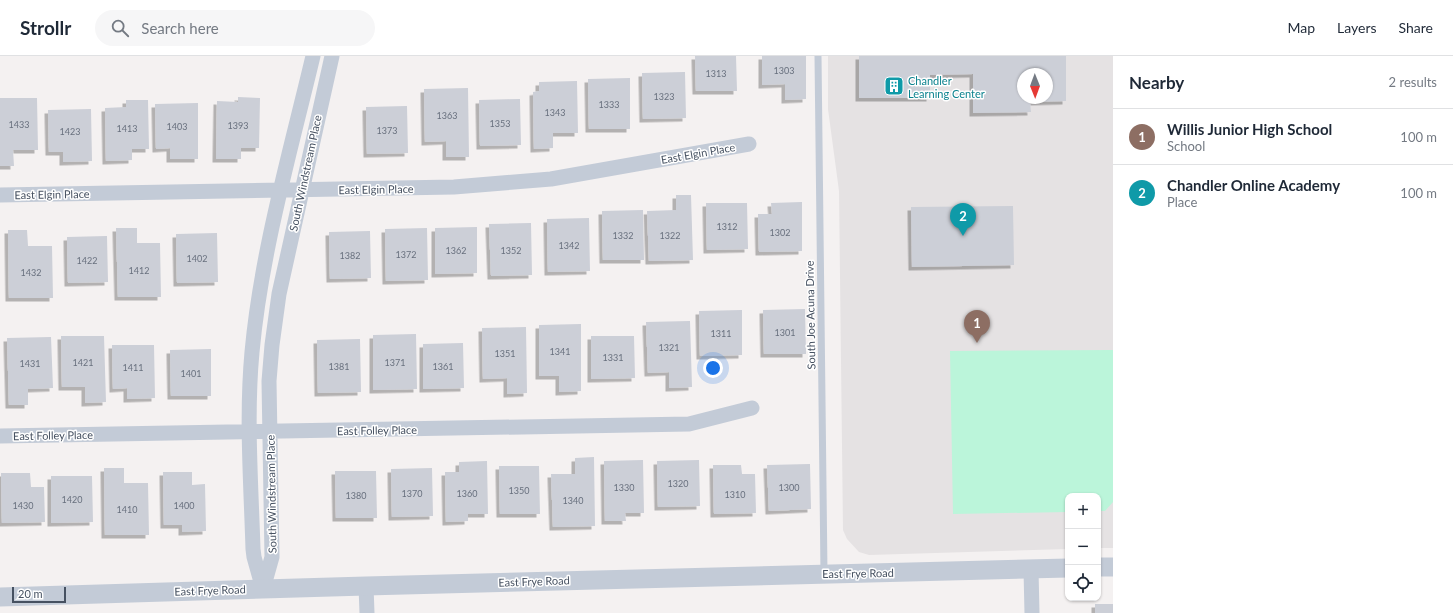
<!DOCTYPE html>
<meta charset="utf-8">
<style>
:root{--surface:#fff;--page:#f6f6f7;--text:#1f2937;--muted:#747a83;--line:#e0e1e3;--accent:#ea580c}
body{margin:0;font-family:Lato,sans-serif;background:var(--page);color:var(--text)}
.controls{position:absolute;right:12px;bottom:12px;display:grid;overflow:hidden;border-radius:8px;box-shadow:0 1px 3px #0004}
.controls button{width:36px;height:36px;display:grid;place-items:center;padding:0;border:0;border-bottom:1px solid var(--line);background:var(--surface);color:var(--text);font:20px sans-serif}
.compass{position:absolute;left:1017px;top:12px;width:36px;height:36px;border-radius:50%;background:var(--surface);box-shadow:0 1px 3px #0004;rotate:179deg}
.scale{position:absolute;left:12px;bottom:10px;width:54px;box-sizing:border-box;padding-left:4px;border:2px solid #465161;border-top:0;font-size:11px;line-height:14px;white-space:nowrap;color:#465161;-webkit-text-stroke:3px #fff;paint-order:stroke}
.you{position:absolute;left:713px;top:312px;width:14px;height:14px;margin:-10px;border:3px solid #fff;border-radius:50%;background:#1a73e8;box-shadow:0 0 0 6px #1a73e833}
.badge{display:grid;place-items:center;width:26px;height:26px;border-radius:50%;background:var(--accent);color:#fff;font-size:13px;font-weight:700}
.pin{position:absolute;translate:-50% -33px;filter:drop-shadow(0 1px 2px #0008)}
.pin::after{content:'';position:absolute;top:21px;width:14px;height:12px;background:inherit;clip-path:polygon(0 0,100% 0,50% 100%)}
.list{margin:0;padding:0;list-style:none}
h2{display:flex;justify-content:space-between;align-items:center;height:52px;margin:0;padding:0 16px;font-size:17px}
h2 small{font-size:13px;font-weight:400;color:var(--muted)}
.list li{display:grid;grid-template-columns:26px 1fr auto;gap:12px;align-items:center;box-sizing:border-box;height:56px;padding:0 16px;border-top:1px solid var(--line)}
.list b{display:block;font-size:15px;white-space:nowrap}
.list p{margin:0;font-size:13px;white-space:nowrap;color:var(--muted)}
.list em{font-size:13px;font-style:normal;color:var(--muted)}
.icon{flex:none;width:22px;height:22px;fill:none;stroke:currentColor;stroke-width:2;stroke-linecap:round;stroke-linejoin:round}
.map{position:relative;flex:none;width:1113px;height:557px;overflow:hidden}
header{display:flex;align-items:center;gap:24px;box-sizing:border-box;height:56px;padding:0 20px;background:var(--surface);border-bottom:1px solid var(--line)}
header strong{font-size:19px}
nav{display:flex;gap:22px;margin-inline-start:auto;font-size:14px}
.search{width:280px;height:36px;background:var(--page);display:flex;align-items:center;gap:10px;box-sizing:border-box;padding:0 14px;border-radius:22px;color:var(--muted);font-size:15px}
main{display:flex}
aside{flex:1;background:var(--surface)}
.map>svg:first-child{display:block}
.education{fill:#e5e2e3;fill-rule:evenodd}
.green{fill:#bbf5da}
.building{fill:#cccfd7;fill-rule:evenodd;filter:url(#shadow)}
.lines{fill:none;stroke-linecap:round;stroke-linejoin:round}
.service{stroke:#c3cbd7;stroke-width:7}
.minor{stroke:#c3cbd7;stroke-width:15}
.tertiary{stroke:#c3cbd7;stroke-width:19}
.labels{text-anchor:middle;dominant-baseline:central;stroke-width:3;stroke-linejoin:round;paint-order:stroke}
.number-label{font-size:9px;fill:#68707e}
.culture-label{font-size:11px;fill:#0d838f;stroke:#fff;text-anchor:start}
.street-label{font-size:11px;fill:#465161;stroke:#fff}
</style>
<header>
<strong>Strollr</strong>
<div class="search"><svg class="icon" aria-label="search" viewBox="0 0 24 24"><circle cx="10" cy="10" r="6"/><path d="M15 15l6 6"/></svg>Search here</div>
<nav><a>Map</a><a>Layers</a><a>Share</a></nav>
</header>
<main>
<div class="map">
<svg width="1113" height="557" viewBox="0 0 1113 557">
<defs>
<filter id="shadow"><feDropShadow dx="-3.5" dy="3.5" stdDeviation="0" flood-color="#0004"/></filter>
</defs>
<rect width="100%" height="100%" fill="#f4f1f1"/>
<!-- education -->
<path class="education" d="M 828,0 L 1113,0 L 1113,492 L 1098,492 L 1098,440 L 1068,440 L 1068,493 L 869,499 L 859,496 L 847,483 L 843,474 L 839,135 L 828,53 ZM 1023,18 L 1047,18 L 1047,42 L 1023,42 Z"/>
<!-- green -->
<path class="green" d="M 1113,294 L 1113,446 L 1105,455 L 1098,455 L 1098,440 L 1068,440 L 1068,456 L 953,458 L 950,295 Z"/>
<!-- building -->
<path class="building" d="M 695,0 L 736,0 L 737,35 L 696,35 Z
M 762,0 L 806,0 L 806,43 L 785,44 L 785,28 L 762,29 Z
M 859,0 L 1066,0 L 1066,45 L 1030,46 L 1031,56 L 973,57 L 973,18 L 930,19 L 930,42 L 859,42 ZM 1023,18 L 1047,18 L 1047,42 L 1023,42 Z
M 685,16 L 686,62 L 643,63 L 642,17 Z
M 630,22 L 630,73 L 589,73 L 588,23 Z
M 577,25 L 578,77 L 553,77 L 553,92 L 534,93 L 533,36 L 539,35 L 539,26 Z
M 468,32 L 469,101 L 446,101 L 446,85 L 425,86 L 424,33 Z
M 238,41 L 260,42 L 259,92 L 241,92 L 241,103 L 216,103 L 217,45 L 238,46 Z
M 0,42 L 37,42 L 38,94 L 13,94 L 14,110 L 0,110 Z
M 520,43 L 521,89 L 480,90 L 479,44 Z
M 126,44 L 148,44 L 149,93 L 132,93 L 132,104 L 106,105 L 105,52 L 126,51 Z
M 198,47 L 198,103 L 170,103 L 170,92 L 156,93 L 155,48 Z
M 407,50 L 408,97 L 367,98 L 366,51 Z
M 91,53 L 92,105 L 63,106 L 63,96 L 49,96 L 48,54 Z
M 676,139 L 691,139 L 693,204 L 649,205 L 647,155 L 676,154 Z
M 802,146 L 802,195 L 759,196 L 758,158 L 772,158 L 771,147 Z
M 706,147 L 747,147 L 748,193 L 707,194 Z
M 1013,150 L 1014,209 L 912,211 L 911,151 Z
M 643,154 L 644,204 L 603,204 L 602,155 Z
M 589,162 L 590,215 L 548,216 L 547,163 Z
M 531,167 L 532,219 L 491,220 L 489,168 Z
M 477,171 L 477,217 L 435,218 L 435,172 Z
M 116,172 L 137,172 L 137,187 L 160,187 L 161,241 L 118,241 Z
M 427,172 L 428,224 L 386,225 L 385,173 Z
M 8,174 L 27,174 L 28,190 L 52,190 L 53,242 L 9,242 Z
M 370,175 L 371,222 L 330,223 L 329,176 Z
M 217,177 L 218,226 L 177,227 L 176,178 Z
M 107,180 L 108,226 L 68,227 L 67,181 Z
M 805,253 L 806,298 L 764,298 L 763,254 Z
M 742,254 L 742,299 L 700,300 L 699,255 Z
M 690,265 L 692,331 L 669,332 L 669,316 L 648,317 L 646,266 Z
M 581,268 L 581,335 L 559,336 L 559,320 L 539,320 L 539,269 Z
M 526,271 L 527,337 L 507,338 L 507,322 L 483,323 L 482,272 Z
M 416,278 L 417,333 L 373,334 L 373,279 Z
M 61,280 L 104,280 L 106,346 L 85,347 L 85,331 L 62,331 Z
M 591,280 L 634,280 L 635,322 L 591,323 Z
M 51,281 L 53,332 L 28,333 L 28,349 L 9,349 L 7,282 Z
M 360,283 L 361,336 L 318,337 L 317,284 Z
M 463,287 L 464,332 L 423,333 L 423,288 Z
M 112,289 L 154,289 L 155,342 L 127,343 L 127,332 L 113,333 Z
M 211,293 L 211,340 L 171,340 L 170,294 Z
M 594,401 L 595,470 L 553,471 L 551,418 L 575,418 L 575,402 Z
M 643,404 L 644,457 L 625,457 L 626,465 L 605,465 L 604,405 Z
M 699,404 L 700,450 L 658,451 L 657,405 Z
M 487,405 L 488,458 L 468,458 L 468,465 L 446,466 L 445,416 L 459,416 L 459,406 Z
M 810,408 L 811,453 L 769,455 L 767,409 Z
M 713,409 L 741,409 L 742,418 L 755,418 L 756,457 L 714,458 Z
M 499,410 L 539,410 L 540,458 L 500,458 Z
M 104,412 L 124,412 L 124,427 L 148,427 L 149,479 L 105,479 Z
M 432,412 L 433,460 L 392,461 L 391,413 Z
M 335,415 L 376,415 L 377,462 L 336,462 Z
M 163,416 L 192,416 L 192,429 L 205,428 L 206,475 L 182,476 L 182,469 L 164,469 Z
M 1,417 L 30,417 L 31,431 L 44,431 L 45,466 L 2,467 Z
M 51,420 L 92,420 L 93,466 L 51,467 Z
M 1095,548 L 1113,548 L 1113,557 L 1095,557 Z"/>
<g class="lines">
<!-- service -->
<path class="service" d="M 818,0 L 824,517"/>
<!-- minor -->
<path class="minor" d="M 0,139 L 454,131 L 551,123 L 749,88
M 0,380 L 689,368 L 752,352
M 1031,514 L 1032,557
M 366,530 L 367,557
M 263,533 L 254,501 L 253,493 C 251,427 246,361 252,296 C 261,197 290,97 313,0
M 263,533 L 272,501 L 269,325 L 272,289 L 279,238 L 332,0"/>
<!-- tertiary -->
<path class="tertiary" d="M 1098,511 L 1113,511
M 0,541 L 366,530 L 1068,512"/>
</g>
<!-- icons -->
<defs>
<symbol id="building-square" viewBox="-11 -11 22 22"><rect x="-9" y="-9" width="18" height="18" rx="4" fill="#0f9aa8" stroke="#fff"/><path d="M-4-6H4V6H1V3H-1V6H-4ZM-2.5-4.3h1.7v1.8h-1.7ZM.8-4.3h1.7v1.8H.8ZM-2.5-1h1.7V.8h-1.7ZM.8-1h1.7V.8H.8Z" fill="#fff"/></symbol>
</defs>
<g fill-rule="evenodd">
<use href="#building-square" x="883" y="19" width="22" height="22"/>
</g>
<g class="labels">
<!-- number labels -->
<g class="number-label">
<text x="784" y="14">1303</text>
<text x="716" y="17">1313</text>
<text x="664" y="40">1323</text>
<text x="609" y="48">1333</text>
<text x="555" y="56">1343</text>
<text x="447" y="59">1363</text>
<text x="500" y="67">1353</text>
<text x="19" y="68">1433</text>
<text x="238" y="69">1393</text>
<text x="177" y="70">1403</text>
<text x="127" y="72">1413</text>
<text x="387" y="74">1373</text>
<text x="70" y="75">1423</text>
<text x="727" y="170">1312</text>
<text x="780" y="176">1302</text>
<text x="623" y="179">1332</text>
<text x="670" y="179">1322</text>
<text x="569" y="189">1342</text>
<text x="456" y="194">1362</text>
<text x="511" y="194">1352</text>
<text x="406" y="198">1372</text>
<text x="350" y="199">1382</text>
<text x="197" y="202">1402</text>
<text x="87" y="204">1422</text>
<text x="139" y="214">1412</text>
<text x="31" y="216">1432</text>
<text x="785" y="276">1301</text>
<text x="721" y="277">1311</text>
<text x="669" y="291">1321</text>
<text x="560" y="295">1341</text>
<text x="505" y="297">1351</text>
<text x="613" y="301">1331</text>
<text x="83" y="306">1421</text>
<text x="395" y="306">1371</text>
<text x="30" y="307">1431</text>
<text x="339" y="310">1381</text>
<text x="443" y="310">1361</text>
<text x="133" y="311">1411</text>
<text x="191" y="317">1401</text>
<text x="678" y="427">1320</text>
<text x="624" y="431">1330</text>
<text x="789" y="431">1300</text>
<text x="519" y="434">1350</text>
<text x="412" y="437">1370</text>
<text x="467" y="437">1360</text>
<text x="735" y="438">1310</text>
<text x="356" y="439">1380</text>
<text x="72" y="443">1420</text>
<text x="573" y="444">1340</text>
<text x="23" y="449">1430</text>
<text x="184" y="449">1400</text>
<text x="127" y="453">1410</text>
</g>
<!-- culture labels -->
<g class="culture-label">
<text x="908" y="24">Chandler<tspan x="908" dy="13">Learning Center</tspan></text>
</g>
<!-- street labels -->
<g class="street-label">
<text transform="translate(698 97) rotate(-10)">East Elgin Place</text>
<text transform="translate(305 117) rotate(-78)">South Windstream Place</text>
<text transform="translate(376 133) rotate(-1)">East Elgin Place</text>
<text transform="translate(52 138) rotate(-1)">East Elgin Place</text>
<text transform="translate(810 259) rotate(-91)">South Joe Acuna Drive</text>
<text transform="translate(377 374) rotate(-1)">East Folley Place</text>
<text transform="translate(53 379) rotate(-1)">East Folley Place</text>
<text transform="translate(271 438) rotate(-91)">South Windstream Place</text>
<text transform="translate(858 517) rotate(-1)">East Frye Road</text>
<text transform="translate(534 525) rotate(-2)">East Frye Road</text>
<text transform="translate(210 534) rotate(-2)">East Frye Road</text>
</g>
</g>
</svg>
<div class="controls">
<button>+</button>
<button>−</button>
<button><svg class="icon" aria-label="locate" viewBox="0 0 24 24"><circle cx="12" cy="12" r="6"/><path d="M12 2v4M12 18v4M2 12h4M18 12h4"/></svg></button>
</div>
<svg class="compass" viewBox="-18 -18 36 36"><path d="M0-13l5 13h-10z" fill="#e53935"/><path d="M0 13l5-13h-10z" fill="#747a83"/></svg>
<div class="scale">20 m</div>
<div class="you"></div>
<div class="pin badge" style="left:977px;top:287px;background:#8d6e63">1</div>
<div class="pin badge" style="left:963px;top:180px;background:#0f9aa8">2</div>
</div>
<aside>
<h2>Nearby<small>2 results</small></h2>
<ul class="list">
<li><span class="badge" style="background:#8d6e63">1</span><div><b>Willis Junior High School</b><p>School</p></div><em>100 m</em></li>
<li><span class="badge" style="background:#0f9aa8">2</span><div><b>Chandler Online Academy</b><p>Place</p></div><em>100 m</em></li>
</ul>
</aside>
</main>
